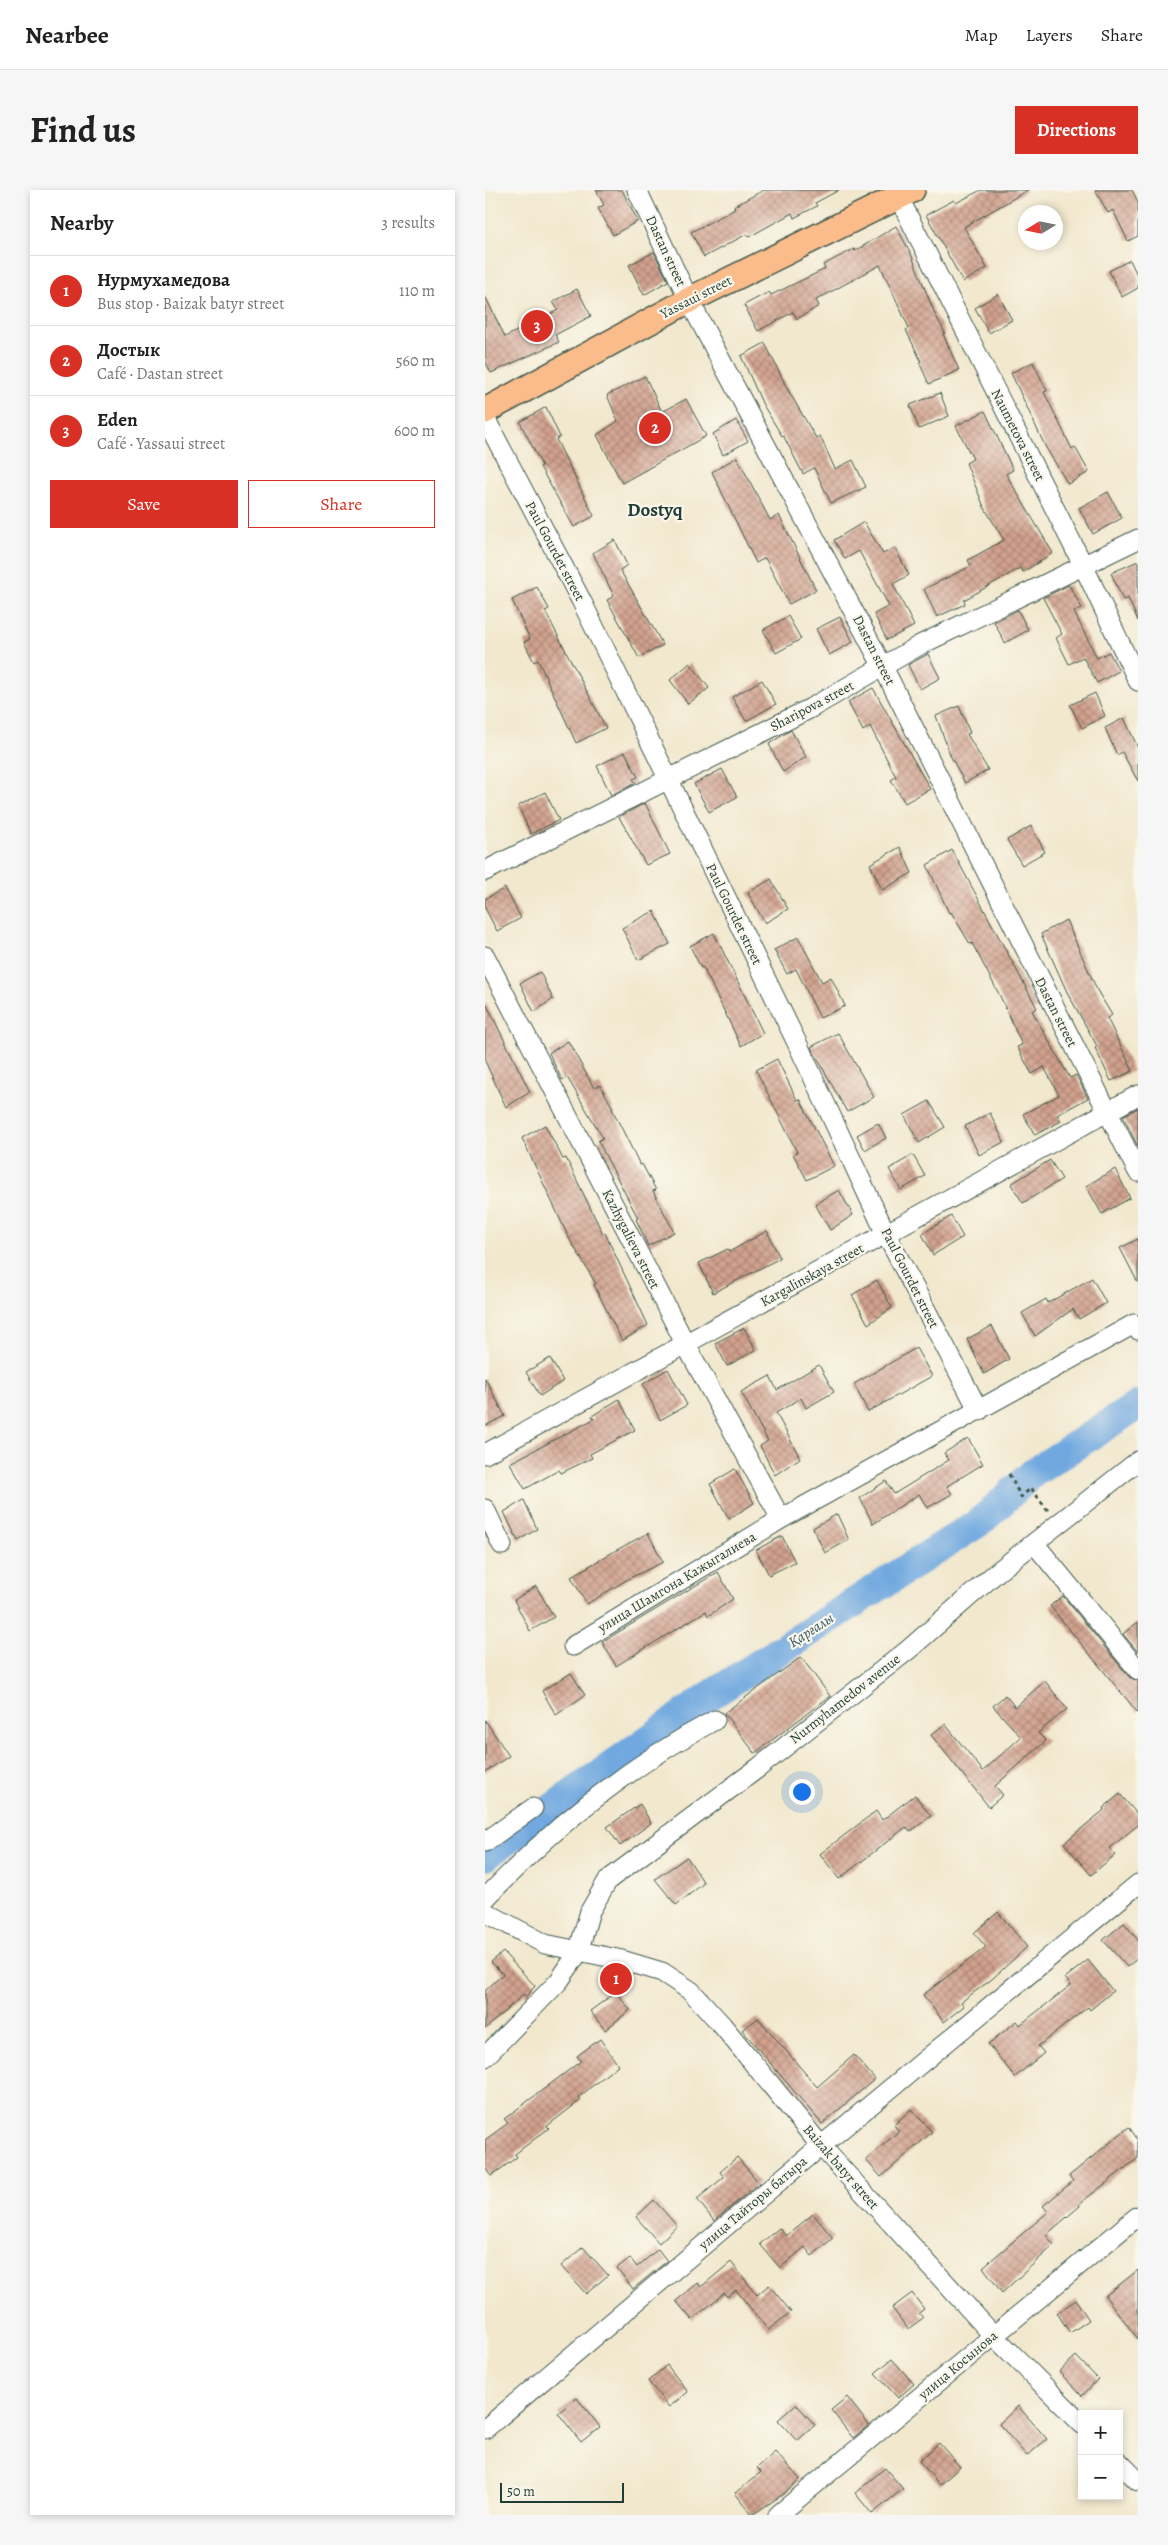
<!DOCTYPE html>
<meta charset="utf-8">
<style>
:root{--surface:#fff;--page:#f6f6f6;--text:#222;--muted:#767676;--line:#e0e0e0;--accent:#d93025}
body{margin:0;font-family:Alegreya,serif;background:var(--page);color:var(--text)}
.controls{position:absolute;right:15px;bottom:15px;display:grid;overflow:hidden;border-radius:0px;box-shadow:0 2px 8px #0003}
.controls button{width:45px;height:45px;display:grid;place-items:center;padding:0;border:0;border-bottom:1px solid var(--line);background:var(--surface);color:var(--text);font:25px sans-serif}
.compass{position:absolute;left:533px;top:15px;width:45px;height:45px;border-radius:50%;background:var(--surface);box-shadow:0 2px 8px #0003;rotate:260deg}
.scale{position:absolute;left:15px;bottom:12px;width:124px;box-sizing:border-box;padding-left:5px;border:2px solid #1f3d34;border-top:0;font-size:14px;line-height:18px;white-space:nowrap;color:#1f3d34;-webkit-text-stroke:4px #fbf7ec;paint-order:stroke}
.you{position:absolute;left:316px;top:1601px;width:18px;height:18px;margin:-12px;border:4px solid #fff;border-radius:50%;background:#1a73e8;box-shadow:0 0 0 8px #1a73e833}
.badge{display:grid;place-items:center;width:32px;height:32px;border-radius:50%;background:var(--accent);color:#fff;font-size:16px;font-weight:700}
.pin{position:absolute;translate:-50% -50%;border:2px solid #fff;box-shadow:0 1px 5px #0006}
.list{margin:0;padding:0;list-style:none}
h2{display:flex;justify-content:space-between;align-items:center;height:65px;margin:0;padding:0 20px;font-size:21px}
h2 small{font-size:16px;font-weight:400;color:var(--muted)}
.list li{display:grid;grid-template-columns:32px 1fr auto;gap:15px;align-items:center;box-sizing:border-box;height:70px;padding:0 20px;border-top:1px solid var(--line)}
.list b{display:block;font-size:19px;white-space:nowrap}
.list p{margin:0;font-size:16px;white-space:nowrap;color:var(--muted)}
.list em{font-size:16px;font-style:normal;color:var(--muted)}
.actions{display:flex;gap:10px;padding:15px 20px}
.actions a{flex:1;padding:11px 0;border:1px solid var(--accent);border-radius:0px;text-align:center;font-size:18px;color:var(--accent)}
.actions .main{background:var(--accent);color:#fff}
.map{position:relative;flex:none;width:653px;height:2325px;overflow:hidden;border-radius:0px}
header{display:flex;align-items:center;gap:30px;box-sizing:border-box;height:70px;padding:0 25px;background:var(--surface);border-bottom:1px solid var(--line)}
header strong{font-size:24px}
nav{display:flex;gap:28px;margin-inline-start:auto;font-size:18px}
.intro{display:flex;align-items:center;justify-content:space-between;box-sizing:border-box;height:120px;padding:0 30px}
h1{margin:0;font-size:35px}
.button{padding:12px 22px;border-radius:0px;background:var(--accent);color:#fff;font-size:18px;font-weight:700}
main{display:flex;gap:30px;padding:0 30px}
aside{flex:1;background:var(--surface);border-radius:0px;box-shadow:0 2px 8px #0003}
.map>svg:first-child{display:block}
.lines{fill:none;stroke-linecap:round;stroke-linejoin:round}
.river{stroke:#6fa8df;stroke-width:30}
.building{fill:url(#building-cross-hatch)}
.minor-casing{stroke:#3e574b;stroke-width:21}
.major-casing{stroke:#3e574b;stroke-width:28}
.path{stroke:#3e574b;stroke-width:3;stroke-dasharray:4 4;stroke-linecap:butt}
.minor{stroke:#fff;stroke-width:19}
.major{stroke:#fabc8b;stroke-width:25}
.labels{text-anchor:middle;dominant-baseline:central;stroke-width:4.5;stroke-linejoin:round;paint-order:stroke}
.street-label{font-size:14px;fill:#1f3d34;stroke:#fbf7ec}
.water-label{font-size:15px;font-style:italic;fill:#375d67;stroke:#fbf7ec}
.district-label{font-size:19px;font-weight:bold;fill:#1f3d34;stroke:#fbf7ec}
</style>
<header>
<strong>Nearbee</strong>
<nav><a>Map</a><a>Layers</a><a>Share</a></nav>
</header>
<div class="intro"><h1>Find us</h1><a class="button">Directions</a></div>
<main>
<aside>
<h2>Nearby<small>3 results</small></h2>
<ul class="list">
<li><span class="badge">1</span><div><b>Нурмухамедова</b><p>Bus stop · Baizak batyr street</p></div><em>110 m</em></li>
<li><span class="badge">2</span><div><b>Достык</b><p>Café · Dastan street</p></div><em>560 m</em></li>
<li><span class="badge">3</span><div><b>Eden</b><p>Café · Yassaui street</p></div><em>600 m</em></li>
</ul>
<div class="actions"><a class="main">Save</a><a>Share</a></div>
</aside>
<div class="map">
<svg width="653" height="2325" viewBox="0 0 653 2325">
<defs>
<pattern id="building-cross-hatch" width="8" height="8" patternUnits="userSpaceOnUse" patternTransform="scale(1.25)"><rect width="8" height="8" fill="#d2a18e"/><path d="M0 0l8 8M0 8l8-8" fill="none" stroke="#aa8475"/></pattern>
</defs>
<rect width="100%" height="100%" fill="#fbf7ec"/>
<filter id="ink" filterUnits="userSpaceOnUse"><feTurbulence type="fractalNoise" baseFrequency=".02" numOctaves="2"/><feDisplacementMap in="SourceGraphic" scale="10" xChannelSelector="R" yChannelSelector="G"/><feConvolveMatrix kernelMatrix="1 2 1 2 8 2 1 2 1" color-interpolation-filters="sRGB"/></filter>
<filter id="wash" filterUnits="userSpaceOnUse"><feTurbulence type="fractalNoise" baseFrequency=".0096" numOctaves="4" result="noise"/><feDisplacementMap in="SourceGraphic" scale="20" xChannelSelector="R" yChannelSelector="G"/><feGaussianBlur stdDeviation="1.12" result="paint"/><feColorMatrix in="noise" values="0 0 0 0 0 0 0 0 0 0 0 0 0 0 0 0 0 1.4 0 .05"/><feComposite in="paint" operator="in"/></filter>
<g filter="url(#wash)">
<rect width="100%" height="100%" fill="#f1e8ce"/>
<g class="lines">
<!-- river -->
<path class="river" d="M 0,1666 L 226,1505 L 496,1331 L 548,1283 L 653,1215"/>
</g>
<g id="blocks">
<!-- building -->
<path class="building" d="M 111,0 L 137,0 L 153,31 L 128,45 L 113,18 L 119,15 Z
M 279,0 L 354,0 L 330,13 L 332,16 L 309,28 L 307,23 L 264,47 L 262,44 L 219,67 L 206,42 L 250,19 L 249,16 Z
M 496,0 L 543,0 L 479,37 L 502,78 L 478,92 L 441,25 L 469,10 L 471,13 Z
M 610,0 L 647,0 L 653,12 L 653,46 L 643,51 L 628,20 L 623,23 Z
M 411,36 L 426,64 L 450,124 L 460,143 L 458,144 L 474,180 L 444,194 L 434,172 L 436,171 L 421,140 L 424,138 L 395,75 L 331,110 L 334,116 L 312,129 L 308,122 L 273,141 L 259,115 L 284,102 L 286,105 L 340,79 L 338,75 L 369,59 L 370,61 Z
M 169,62 L 183,91 L 159,105 L 144,75 Z
M 645,70 L 653,87 L 653,98 L 637,107 L 624,81 Z
M 92,99 L 106,126 L 70,145 L 74,152 L 6,183 L 0,171 L 0,106 L 20,147 L 73,120 L 68,112 Z
M 513,104 L 527,130 L 504,143 L 490,118 Z
M 280,153 L 303,200 L 331,248 L 335,246 L 350,279 L 368,270 L 381,297 L 346,313 L 329,278 L 318,284 L 298,245 L 297,246 L 278,215 L 256,166 Z
M 548,172 L 562,201 L 559,202 L 587,259 L 590,257 L 604,282 L 583,294 L 560,256 L 526,183 Z
M 160,186 L 177,222 L 201,209 L 221,246 L 137,293 L 112,245 L 133,231 L 122,205 Z
M 455,203 L 464,226 L 434,239 L 425,215 Z
M 61,217 L 75,247 L 71,249 L 109,326 L 89,337 L 55,277 L 57,276 L 35,232 Z
M 500,221 L 528,280 L 521,284 L 568,363 L 538,382 L 535,378 L 479,410 L 480,414 L 452,427 L 439,399 L 486,376 L 483,370 L 519,350 L 499,317 L 481,273 L 488,269 L 471,236 Z
M 251,230 L 263,251 L 238,265 L 228,244 Z
M 252,267 L 285,330 L 294,325 L 331,400 L 304,414 L 280,368 L 271,373 L 227,282 Z
M 623,302 L 637,328 L 608,344 L 594,318 Z
M 379,332 L 398,364 L 410,358 L 424,385 L 408,394 L 429,436 L 402,450 L 389,424 L 404,416 L 374,361 L 360,369 L 349,350 Z
M 130,350 L 142,375 L 135,380 L 178,455 L 154,468 L 122,410 L 129,406 L 108,363 Z
M 653,371 L 653,431 L 643,408 L 638,410 L 626,383 Z
M 584,395 L 597,418 L 589,422 L 612,468 L 624,462 L 634,481 L 612,493 L 598,467 L 584,474 L 571,448 L 577,444 L 558,408 Z
M 52,397 L 64,419 L 60,421 L 121,538 L 91,553 L 53,470 L 49,472 L 39,452 L 45,449 L 27,410 Z
M 533,420 L 543,440 L 520,453 L 509,432 Z
M 303,426 L 316,449 L 291,463 L 278,440 Z
M 355,427 L 368,452 L 344,465 L 331,439 Z
M 443,464 L 455,488 L 435,499 L 423,475 Z
M 205,473 L 224,498 L 203,514 L 185,490 Z
M 277,490 L 291,514 L 261,531 L 247,507 Z
M 388,498 L 445,599 L 420,613 L 406,590 L 411,587 L 385,536 L 378,541 L 363,512 Z
M 610,503 L 620,526 L 597,538 L 585,515 Z
M 474,516 L 485,543 L 482,544 L 503,580 L 480,593 L 466,567 L 451,526 Z
M 639,528 L 653,558 L 653,591 L 637,562 L 632,565 L 620,538 Z
M 306,540 L 321,567 L 298,582 L 284,554 Z
M 140,562 L 153,587 L 148,589 L 151,593 L 126,605 L 112,576 Z
M 237,579 L 252,607 L 224,622 L 209,594 Z
M 60,602 L 74,630 L 46,644 L 33,616 Z
M 160,613 L 185,664 L 161,675 L 134,627 Z
M 546,636 L 560,662 L 537,675 L 522,650 Z
M 415,657 L 427,683 L 397,700 L 385,674 Z
M 467,660 L 552,818 L 547,821 L 585,888 L 591,885 L 603,908 L 572,925 L 576,931 L 550,945 L 538,924 L 574,905 L 559,877 L 547,884 L 532,857 L 537,855 L 515,806 L 487,753 L 485,754 L 466,722 L 464,723 L 442,675 Z
M 286,689 L 303,719 L 280,733 L 263,703 Z
M 20,698 L 36,728 L 12,741 L 0,718 L 0,709 Z
M 169,721 L 185,754 L 153,770 L 137,738 Z
M 581,730 L 613,802 L 627,825 L 622,828 L 648,881 L 626,891 L 610,858 L 612,856 L 582,802 L 556,744 Z
M 229,743 L 278,843 L 256,856 L 218,777 L 216,778 L 205,756 Z
M 313,747 L 337,792 L 346,787 L 360,816 L 335,828 L 311,779 L 302,784 L 289,760 Z
M 55,782 L 68,809 L 49,822 L 35,793 Z
M 0,811 L 45,902 L 21,917 L 0,871 Z
M 353,843 L 389,907 L 362,922 L 326,857 Z
M 83,851 L 109,898 L 115,895 L 128,918 L 127,919 L 155,975 L 157,974 L 171,1000 L 168,1001 L 189,1042 L 163,1056 L 151,1029 L 153,1028 L 113,951 L 118,948 L 82,887 L 77,890 L 64,863 Z
M 292,869 L 312,910 L 315,909 L 349,976 L 322,990 L 308,964 L 312,962 L 271,880 Z
M 444,911 L 460,937 L 434,953 L 419,925 Z
M 653,918 L 653,957 L 638,926 Z
M 505,923 L 519,952 L 494,965 L 480,936 Z
M 393,933 L 401,948 L 380,960 L 372,945 Z
M 60,935 L 78,969 L 81,968 L 118,1044 L 120,1043 L 163,1135 L 137,1151 L 109,1095 L 111,1094 L 84,1048 L 37,948 Z
M 428,965 L 440,986 L 416,1000 L 404,979 Z
M 565,970 L 577,989 L 538,1013 L 526,994 Z
M 630,979 L 645,1008 L 617,1024 L 601,996 Z
M 354,1000 L 368,1025 L 345,1040 L 330,1014 Z
M 466,1026 L 478,1047 L 448,1065 L 437,1044 Z
M 282,1041 L 295,1068 L 228,1103 L 214,1073 L 243,1059 L 244,1062 Z
M 653,1049 L 653,1093 L 635,1058 Z
M 607,1088 L 621,1113 L 594,1129 L 588,1119 L 550,1146 L 537,1123 L 561,1109 L 563,1113 Z
M 392,1090 L 407,1118 L 383,1134 L 367,1105 Z
M 507,1136 L 524,1169 L 499,1184 L 482,1149 Z
M 259,1138 L 271,1160 L 242,1176 L 230,1153 Z
M 431,1158 L 447,1186 L 383,1222 L 369,1194 Z
M 65,1168 L 78,1191 L 55,1206 L 41,1182 Z
M 334,1175 L 349,1202 L 321,1218 L 316,1208 L 291,1223 L 315,1268 L 290,1285 L 275,1256 L 283,1251 L 256,1202 L 285,1186 L 292,1200 Z
M 183,1179 L 202,1215 L 175,1230 L 158,1194 Z
M 0,1188 L 20,1226 L 0,1236 Z
M 134,1209 L 150,1240 L 105,1264 L 107,1268 L 76,1283 L 74,1280 L 40,1299 L 25,1273 L 109,1229 L 107,1226 Z
M 483,1248 L 498,1274 L 462,1296 L 467,1304 L 442,1318 L 434,1304 L 388,1334 L 375,1308 L 401,1291 L 409,1304 L 464,1270 L 459,1263 Z
M 250,1279 L 269,1313 L 244,1329 L 225,1294 Z
M 39,1310 L 52,1339 L 33,1351 L 19,1322 Z
M 352,1324 L 364,1350 L 340,1363 L 328,1338 Z
M 163,1343 L 178,1372 L 143,1389 L 102,1414 L 86,1387 L 128,1362 Z
M 297,1346 L 310,1372 L 284,1385 L 271,1360 Z
M 233,1382 L 248,1409 L 223,1426 L 221,1421 L 131,1476 L 117,1452 Z
M 51,1396 L 69,1427 L 45,1441 L 29,1410 Z
M 578,1406 L 644,1487 L 653,1491 L 653,1523 L 565,1416 Z
M 653,1432 L 653,1462 L 638,1444 Z
M 316,1467 L 345,1506 L 270,1563 L 239,1523 Z
M 86,1483 L 100,1505 L 71,1525 L 57,1501 Z
M 560,1491 L 582,1519 L 553,1543 L 561,1551 L 510,1596 L 518,1605 L 504,1617 L 446,1545 L 460,1534 L 498,1581 L 536,1547 L 508,1516 L 520,1505 L 530,1517 Z
M 0,1530 L 24,1566 L 0,1582 Z
M 635,1604 L 653,1625 L 653,1635 L 625,1658 L 630,1665 L 606,1685 L 579,1653 L 619,1620 L 618,1618 Z
M 430,1605 L 446,1626 L 425,1642 L 421,1637 L 354,1689 L 335,1664 L 391,1621 L 397,1630 Z
M 155,1614 L 166,1633 L 135,1656 L 122,1637 Z
M 202,1667 L 219,1693 L 191,1715 L 170,1689 Z
M 513,1722 L 542,1757 L 507,1789 L 476,1812 L 479,1816 L 459,1832 L 438,1805 L 501,1757 L 489,1743 Z
M 639,1733 L 653,1750 L 653,1768 L 642,1777 L 618,1750 Z
M 18,1762 L 50,1796 L 41,1807 L 39,1804 L 0,1839 L 0,1801 L 18,1784 L 6,1772 Z
M 603,1770 L 628,1801 L 605,1820 L 603,1817 L 553,1856 L 559,1863 L 530,1887 L 503,1854 L 532,1831 L 535,1835 L 586,1795 L 580,1788 Z
M 131,1802 L 145,1820 L 120,1840 L 105,1821 Z
M 273,1828 L 332,1897 L 369,1865 L 390,1889 L 337,1934 L 257,1840 Z
M 115,1849 L 133,1875 L 94,1907 L 96,1910 L 62,1936 L 64,1938 L 30,1964 L 32,1967 L 6,1986 L 0,1978 L 0,1950 L 23,1933 L 19,1929 L 96,1871 L 92,1866 Z
M 426,1919 L 447,1942 L 396,1987 L 381,1970 L 414,1941 L 409,1935 Z
M 644,1937 L 653,1950 L 653,1968 L 594,2014 L 595,2016 L 561,2045 L 569,2055 L 517,2103 L 498,2077 L 563,2022 L 558,2016 L 588,1991 L 584,1986 Z
M 252,1967 L 274,1993 L 229,2031 L 212,2009 L 239,1987 L 235,1982 Z
M 169,2010 L 192,2036 L 174,2053 L 151,2027 Z
M 328,2024 L 348,2048 L 327,2066 L 320,2057 L 295,2078 L 275,2054 L 294,2038 L 301,2046 Z
M 98,2057 L 123,2085 L 101,2104 L 76,2076 Z
M 173,2059 L 182,2071 L 148,2099 L 132,2078 L 145,2068 L 152,2077 Z
M 246,2072 L 272,2105 L 284,2095 L 306,2122 L 283,2140 L 251,2100 L 242,2107 L 239,2103 L 207,2130 L 191,2111 L 213,2093 L 216,2097 Z
M 653,2080 L 653,2149 L 620,2106 Z
M 427,2103 L 439,2119 L 434,2123 L 438,2128 L 423,2139 L 407,2118 Z
M 591,2110 L 604,2130 L 585,2143 L 572,2123 Z
M 591,2166 L 613,2189 L 597,2206 L 574,2182 Z
M 407,2169 L 429,2194 L 413,2208 L 390,2183 Z
M 182,2175 L 203,2202 L 184,2217 L 163,2191 Z
M 362,2207 L 384,2235 L 368,2248 L 346,2220 Z
M 92,2208 L 115,2237 L 96,2252 L 73,2223 Z
M 311,2214 L 330,2235 L 312,2251 L 293,2230 Z
M 533,2216 L 562,2249 L 542,2266 L 514,2234 Z
M 454,2253 L 475,2277 L 455,2295 L 434,2271 Z
M 290,2262 L 315,2289 L 297,2305 L 267,2325 L 250,2303 L 276,2282 L 272,2278 Z
M 400,2278 L 418,2299 L 387,2324 L 370,2303 Z"/>
</g>
</g>
<g filter="url(#ink)">
<use href="#blocks" fill-opacity="0" stroke="#3e574b" stroke-width="1"/>
<g class="lines">
<defs>
<path id="minor" d="M 152,0 L 204,110 L 398,477 L 653,982
M 410,0 L 598,375 L 653,491
M 0,228 L 96,410 L 314,857 L 401,1044 L 494,1221
M 0,681 L 326,518 L 435,455 L 653,349
M 0,766 L 201,1155 L 296,1329
M 0,1264 L 653,905
M 0,1319 L 17,1355
M 549,1353 L 653,1480
M 88,1456 L 296,1329 L 649,1134 L 653,1140
M 0,1652 L 48,1618
M 0,1709 C 67,1638 144,1576 230,1530
M 0,1722 L 60,1754 L 137,1770 L 177,1782 L 206,1801 L 237,1835 L 336,1956 L 508,2145 L 597,2234
M 0,1867 L 74,1791 L 93,1763 L 105,1721 L 123,1690 L 273,1578 L 423,1460 L 511,1383 L 653,1271
M 0,2239 L 336,1956 L 653,1694
M 634,2272 L 653,2291
M 293,2325 L 653,2026"/>
<path id="major" d="M 0,221 L 204,110 L 427,0"/>
</defs>
<!-- minor casing -->
<use href="#minor" class="minor-casing"/>
<!-- major casing -->
<use href="#major" class="major-casing"/>
<!-- path -->
<path class="path" d="M 524,1284 L 536,1307 L 546,1298 L 563,1321"/>
<!-- minor -->
<use href="#minor" class="minor"/>
<!-- major -->
<use href="#major" class="major"/>
</g>
</g>
<g class="labels">
<!-- street labels -->
<g class="street-label">
<text transform="translate(181 61) rotate(65)">Dastan street</text>
<text transform="translate(211 107) rotate(-27)">Yassaui street</text>
<text transform="translate(533 245) rotate(63)">Naumetova street</text>
<text transform="translate(70 361) rotate(62)">Paul Gourdet street</text>
<text transform="translate(389 460) rotate(63)">Dastan street</text>
<text transform="translate(327 516) rotate(-28)">Sharipova street</text>
<text transform="translate(249 724) rotate(64)">Paul Gourdet street</text>
<text transform="translate(571 822) rotate(63)">Dastan street</text>
<text transform="translate(146 1049) rotate(63)">Kazhygalieva street</text>
<text transform="translate(327 1085) rotate(-29)">Kargalinskaya street</text>
<text transform="translate(425 1088) rotate(63)">Paul Gourdet street</text>
<text transform="translate(192 1392) rotate(-31)">улица Шамгона Кажыгалиева</text>
<text transform="translate(360 1509) rotate(-38)">Nurmyhamedov avenue</text>
<text transform="translate(356 1977) rotate(49)">Baizak batyr street</text>
<text transform="translate(268 2013) rotate(-40)">улица Тайторы батыра</text>
<text transform="translate(473 2175) rotate(-40)">улица Косынова</text>
</g>
<!-- water labels -->
<g class="water-label">
<text transform="translate(326 1440) rotate(-33)">Қарғалы</text>
</g>
<!-- district labels -->
<g class="district-label">
<text x="170" y="320">Dostyq</text>
</g>
</g>
</svg>
<div class="controls">
<button>+</button>
<button>−</button>
</div>
<svg class="compass" viewBox="-18 -18 36 36"><path d="M0-13l5 13h-10z" fill="#e53935"/><path d="M0 13l5-13h-10z" fill="#767676"/></svg>
<div class="scale">50 m</div>
<div class="you"></div>
<div class="pin badge" style="left:131px;top:1789px">1</div>
<div class="pin badge" style="left:170px;top:238px">2</div>
<div class="pin badge" style="left:52px;top:136px">3</div>
</div>
</main>
